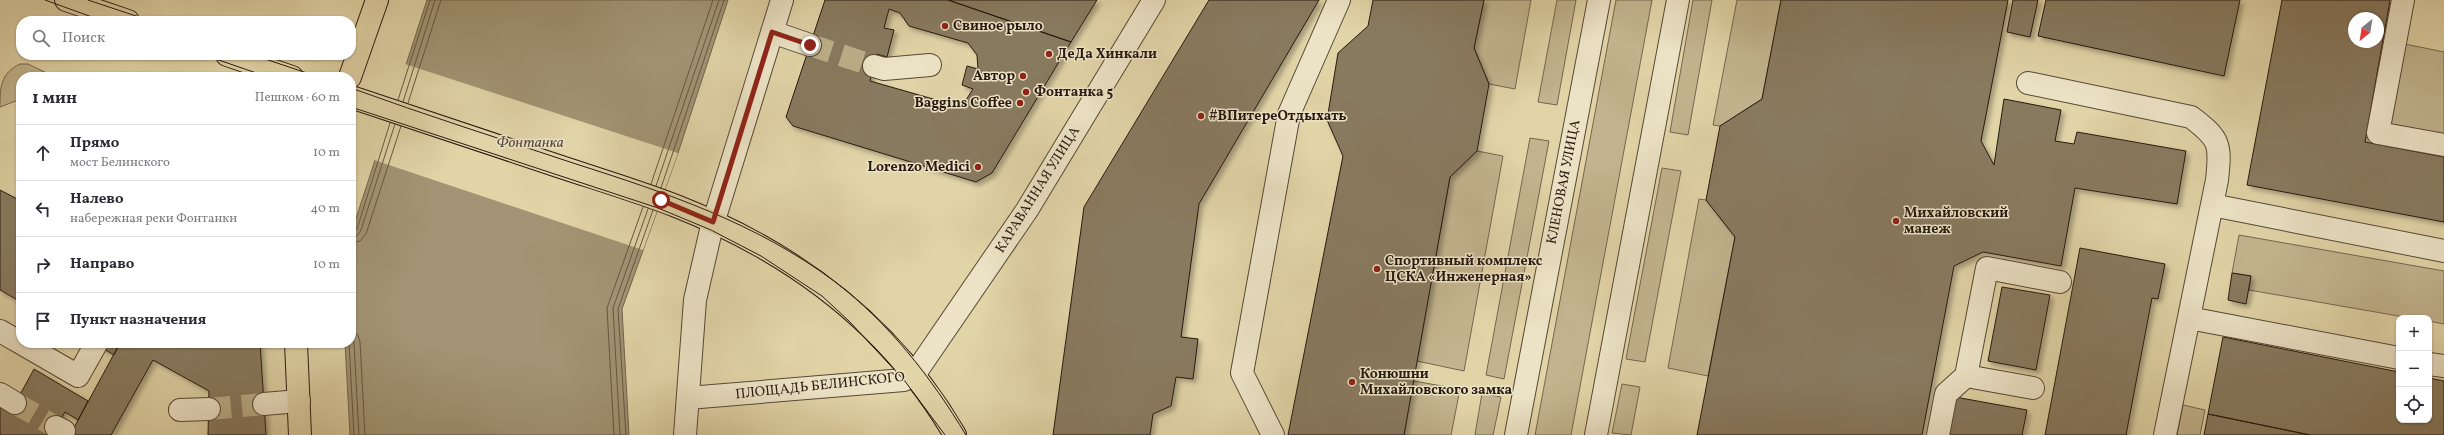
<!DOCTYPE html>
<html lang="ru">
<meta charset="utf-8">
<style>
:root{--surface:#fff;--page:#f2f2f3;--text:#2b2b33;--muted:#7c7c81;--line:#e1e1e2}
body{margin:0;font-family:Vollkorn,serif;background:var(--page);color:var(--text)}
.controls{position:absolute;right:12px;bottom:12px;display:grid;overflow:hidden;border-radius:8px;box-shadow:0 1px 3px #0004}
.controls button{width:36px;height:36px;display:grid;place-items:center;padding:0;border:0;border-bottom:1px solid var(--line);background:var(--surface);color:var(--text);font:20px sans-serif}
.compass{position:absolute;left:2348px;top:12px;width:36px;height:36px;border-radius:50%;background:var(--surface);box-shadow:0 1px 3px #0004;rotate:210deg}
.stop{position:absolute;width:12px;height:12px;margin:-9px;border:3px solid #8f2418;border-radius:50%;background:#fff}
.stop.end{background:#8f2418;border-color:#fff;box-shadow:0 1px 4px #0008}
.list{margin:0;padding:0;list-style:none}
h2{display:flex;justify-content:space-between;align-items:center;height:52px;margin:0;padding:0 16px;font-size:17px}
h2 small{font-size:13px;font-weight:400;color:var(--muted)}
.list li{display:grid;grid-template-columns:26px 1fr auto;gap:12px;align-items:center;box-sizing:border-box;height:56px;padding:0 16px;border-top:1px solid var(--line)}
.list b{display:block;font-size:15px;white-space:nowrap}
.list p{margin:0;font-size:13px;white-space:nowrap;color:var(--muted)}
.list em{font-size:13px;font-style:normal;color:var(--muted)}
.icon{flex:none;width:22px;height:22px;fill:none;stroke:currentColor;stroke-width:2;stroke-linecap:round;stroke-linejoin:round}
.map{position:relative;flex:none;width:2444px;height:435px;overflow:hidden}
.search{position:absolute;background:var(--surface);box-shadow:0 1px 3px #0004;left:16px;top:16px;width:340px;height:44px;display:flex;align-items:center;gap:10px;box-sizing:border-box;padding:0 14px;border-radius:16px;color:var(--muted);font-size:15px}
.panel{position:absolute;background:var(--surface);box-shadow:0 1px 3px #0004;left:16px;top:72px;width:340px;height:276px;border-radius:16px}
.map>svg:first-child{display:block}
.green{fill:#c2b48e;stroke:#756650}
.water{fill:#a29474;stroke:#71634c}
.pier{fill:#e1d4a7}
.lines{fill:none;stroke-linecap:round;stroke-linejoin:round}
.shore{stroke:#655642;stroke-width:1}
.building{fill:#887a5f;stroke:#281911;fill-rule:evenodd;filter:url(#shadow)}
.minor-tunnel{stroke:#bcaf89;stroke-width:22;stroke-dasharray:22 11;stroke-linecap:butt}
.minor-casing{stroke:#564836;stroke-width:24}
.major-casing{stroke:#281911;stroke-width:24}
.minor{stroke:#ece3c6;stroke-width:22}
.major{stroke:#e1d4a7;stroke-width:22}
.tram{stroke:#281911;stroke-width:1}
.route{stroke:#8f2418;stroke-width:5}
.poi-dot{fill:#8f2418;stroke:#ece3c6;stroke-width:1.5}
.labels{text-anchor:middle;dominant-baseline:central;stroke-width:3;stroke-linejoin:round;paint-order:stroke}
.poi-label{font-size:14px;font-weight:bold;fill:#281911;stroke:#ece3c6;text-anchor:start}
.street-label{font-size:14px;fill:#281911;stroke:#ece3c6}
.water-label{font-size:15px;font-style:italic;fill:#594a39;stroke:#ece3c6}
</style>
<div class="map">
<svg width="2444" height="435" viewBox="0 0 2444 435">
<defs>
<filter id="shadow"><feDropShadow dx="3.5" dy="3.5" stdDeviation="2" flood-color="#0004"/></filter>
</defs>
<rect width="100%" height="100%" fill="#e1d4a7"/>
<filter id="stains"><feTurbulence type="fractalNoise" baseFrequency=".005" numOctaves="4"/><feColorMatrix values="0 0 0 0 .2 0 0 0 0 .09 0 0 0 0 .02 0 0 0 .5 -.17"/></filter>
<radialGradient id="worn" r=".72"><stop offset=".6" stop-color="#630" stop-opacity="0"/><stop offset="1" stop-color="#630" stop-opacity=".3"/></radialGradient>
<!-- green -->
<path class="green" d="M 1484,0 L 1531,0 L 1515,89 L 1489,84 L 1474,48 Z
M 1557,0 L 1576,0 L 1557,105 L 1538,102 Z
M 1616,0 L 1652,0 L 1571,435 L 1535,435 Z
M 1693,0 L 1712,0 L 1688,135 L 1670,132 Z
M 1737,0 L 1781,0 L 1762,99 L 1720,126 L 1713,125 Z
M 2405,44 L 2444,52 L 2444,134 L 2390,124 Z
M 20,64 L 28,64 L 53,76 L 21,77 L 21,99 L 0,107 C 0,89 0,73 20,64 Z
M 1530,138 L 1549,141 L 1504,379 L 1486,375 Z
M 1477,151 L 1503,156 L 1464,371 L 1417,361 L 1450,177 Z
M 1662,168 L 1681,171 L 1645,362 L 1626,359 Z
M 1699,199 L 1706,200 L 1735,237 L 1708,376 L 1668,368 Z
M 2239,235 L 2444,271 L 2444,324 L 2429,321 L 2429,318 L 2410,318 L 2249,290 L 2251,276 L 2232,273 Z
M 1413,381 L 1460,389 L 1451,435 L 1404,435 Z
M 1622,384 L 1640,387 L 1631,435 L 1612,433 Z
M 1482,393 L 1501,397 L 1493,435 L 1475,435 Z
M 2183,405 L 2205,410 L 2200,435 L 2177,435 Z"/>
<!-- water -->
<path class="water" d="M 427,0 L 728,0 L 678,153 L 622,309 L 629,435 L 350,435 L 345,343 L 351,343 L 351,234 Z"/>
<!-- pier -->
<path class="pier" d="M 405,64 L 678,153 L 643,250 L 374,160 Z"/>
<g class="lines">
<!-- shore -->
<path class="shore" d="M 398,100 L 430,0
M 403,102 L 435,0
M 408,103 L 441,0
M 651,184 L 713,0
M 656,186 L 719,0
M 661,188 L 724,0
M 351,232 L 357,229 L 390,123
M 351,237 L 357,236 L 361,230 L 395,124
M 351,243 L 360,241 L 366,234 L 401,126
M 351,329 L 358,335 L 360,342 L 365,435
M 351,336 L 354,343 L 359,435
M 349,343 L 354,435
M 614,435 L 607,308 L 643,207
M 620,435 L 613,308 L 648,209
M 626,435 L 618,309 L 653,210"/>
</g>
<!-- building -->
<path class="building" d="M 825,0 L 948,0 L 1071,42 L 992,173 L 976,182 L 793,126 L 786,117 ZM 889,9 L 900,13 L 909,26 L 968,43 L 977,55 L 978,69 L 967,66 L 962,85 L 973,89 L 966,100 L 954,105 L 870,81 L 877,54 L 887,57 L 894,30 L 884,28 Z
M 948,0 L 1097,0 L 1071,42 Z
M 1209,0 L 1319,0 L 1199,204 L 1181,337 L 1198,339 L 1193,379 L 1176,377 L 1171,406 L 1153,414 L 1150,435 L 1053,435 L 1084,207 Z
M 1373,0 L 1484,0 L 1474,48 L 1489,84 L 1477,151 L 1450,177 L 1404,435 L 1288,435 L 1343,156 L 1327,120 L 1338,53 L 1368,26 Z
M 1781,0 L 2008,0 L 1981,141 L 1994,165 L 2004,99 L 2061,110 L 2055,141 L 2074,144 L 2077,132 L 2186,151 L 2177,204 L 2075,188 L 2061,266 L 1983,252 L 1954,266 L 1922,435 L 1697,435 L 1735,237 L 1706,200 L 1720,126 L 1762,99 Z
M 2013,0 L 2038,0 L 2030,37 L 2007,32 Z
M 2046,0 L 2240,0 L 2224,76 L 2038,36 Z
M 2282,0 L 2390,0 L 2365,142 L 2444,157 L 2444,222 L 2247,185 ZM 2354,18 L 2378,18 L 2378,42 L 2354,42 Z
M 0,190 L 21,201 L 21,302 L 0,290 Z
M 2080,248 L 2165,264 L 2158,299 L 2152,298 L 2126,435 L 2045,435 Z
M 2232,273 L 2251,276 L 2246,304 L 2228,300 Z
M 2002,287 L 2050,295 L 2036,370 L 1988,361 Z
M 2223,337 L 2399,372 L 2399,420 L 2429,420 L 2429,378 L 2444,381 L 2444,435 L 2310,435 L 2208,414 Z
M 94,343 L 120,343 L 114,355 Z
M 120,343 L 260,343 L 266,435 L 208,435 L 209,391 L 153,360 L 111,435 L 70,435 Z
M 34,369 L 88,401 L 78,420 L 65,412 L 52,435 L 0,435 L 0,404 L 11,411 Z
M 1955,397 L 2027,410 L 2022,435 L 1948,435 Z
M 2208,414 L 2310,435 L 2204,435 Z"/>
<g class="lines">
<!-- minor-tunnel -->
<path class="minor-tunnel" d="M 810,45 L 874,66
M 15,403 L 56,427
M 209,409 L 264,404"/>
<defs>
<path id="minor" d="M 2403,0 L 2378,133 L 2444,145
M 772,32 L 810,45
M 874,66 L 884,69 L 930,65
M 2028,83 L 2191,117 C 2220,139 2221,144 2217,180 L 2165,435
M 2212,205 L 2444,251
M 2189,318 L 2399,358
M 0,331 L 21,343
M 21,343 L 78,376 L 96,344
M 2429,364 L 2444,366
M 1966,376 L 2033,388
M 0,394 L 15,403
M 688,398 L 904,380 L 914,375 L 1027,210 L 1154,0
M 264,404 L 299,401
M 180,410 L 209,409
M 56,427 L 64,431
M 685,435 L 695,300 L 711,230 L 782,0
M 1273,435 L 1242,373 L 1289,114 L 1339,0
M 1516,435 L 1599,0
M 1596,435 L 1678,0
M 1938,435 L 1946,394 L 1966,376 L 1987,268 L 2060,282"/>
<path id="major" d="M 66,0 L 128,21
M 227,55 L 292,77
M 350,77 L 377,0
M 351,97 C 420,120 489,143 558,166 C 597,179 637,191 676,206 C 793,252 891,325 955,435
M 296,343 L 300,435"/>
</defs>
<!-- minor casing -->
<use href="#minor" class="minor-casing"/>
<!-- major casing -->
<use href="#major" class="major-casing"/>
<!-- minor -->
<use href="#minor" class="minor"/>
<!-- major -->
<use href="#major" class="major"/>
<!-- tram -->
<path class="tram" d="M 45,0 L 103,21
M 88,0 L 151,21
M 204,55 L 268,77
M 253,55 L 319,77
M 351,88 C 425,115 501,139 576,164 C 667,193 756,223 834,281 C 888,322 931,377 966,435
M 351,107 L 658,208 L 711,230 L 761,256 L 822,296 L 849,321 L 904,380 L 945,435"/>
</g>
<g class="lines">
<!-- route -->
<path class="route" d="M 661,200 L 713,222 L 772,32 L 810,45"/>
</g>
<!-- markers -->
<g class="poi-dot">
<circle cx="945" cy="26" r="4"/>
<circle cx="1049" cy="54" r="4"/>
<circle cx="1023" cy="76" r="4"/>
<circle cx="1026" cy="92" r="4"/>
<circle cx="1020" cy="103" r="4"/>
<circle cx="1201" cy="116" r="4"/>
<circle cx="978" cy="167" r="4"/>
<circle cx="1896" cy="221" r="4"/>
<circle cx="1377" cy="269" r="4"/>
<circle cx="1352" cy="382" r="4"/>
</g>
<g class="labels">
<!-- poi labels -->
<g class="poi-label">
<text x="953" y="26">Свиное рыло</text>
<text x="1057" y="54">ДеДа Хинкали</text>
<text x="1015" y="76" text-anchor="end">Автор</text>
<text x="1034" y="92">Фонтанка 5</text>
<text x="1012" y="103" text-anchor="end">Baggins Coffee</text>
<text x="1209" y="116">#ВПитереОтдыхать</text>
<text x="970" y="167" text-anchor="end">Lorenzo Medici</text>
<text x="1904" y="213">Михайловский<tspan x="1904" dy="16">манеж</tspan></text>
<text x="1385" y="261">Спортивный комплекс<tspan x="1385" dy="16">ЦСКА «Инженерная»</tspan></text>
<text x="1360" y="374">Конюшни<tspan x="1360" dy="16">Михайловского замка</tspan></text>
</g>
<!-- street labels -->
<g class="street-label">
<text transform="translate(1564 182) rotate(-79)">КЛЕНОВАЯ УЛИЦА</text>
<text transform="translate(1038 190) rotate(-58)">КАРАВАННАЯ УЛИЦА</text>
<text transform="translate(820 386) rotate(-6)">ПЛОЩАДЬ БЕЛИНСКОГО</text>
</g>
<!-- water labels -->
<g class="water-label">
<text x="530" y="143">Фонтанка</text>
</g>
</g>
<rect width="100%" height="100%" filter="url(#stains)"/>
<rect width="100%" height="100%" fill="url(#worn)"/>
</svg>
<div class="controls">
<button>+</button>
<button>−</button>
<button><svg class="icon" aria-label="locate" viewBox="0 0 24 24"><circle cx="12" cy="12" r="6"/><path d="M12 2v4M12 18v4M2 12h4M18 12h4"/></svg></button>
</div>
<svg class="compass" viewBox="-18 -18 36 36"><path d="M0-13l5 13h-10z" fill="#e53935"/><path d="M0 13l5-13h-10z" fill="#7c7c81"/></svg>
<div class="stop" style="left:661px;top:200px"></div>
<div class="stop end" style="left:810px;top:45px"></div>
<div class="search"><svg class="icon" aria-label="search" viewBox="0 0 24 24"><circle cx="10" cy="10" r="6"/><path d="M15 15l6 6"/></svg>Поиск</div>
<section class="panel">
<h2>1 мин<small>Пешком · 60 m</small></h2>
<ul class="list">
<li><svg class="icon" aria-label="ahead" viewBox="0 0 24 24"><path d="M12 20V5M6 11l6-6 6 6"/></svg><div><b>Прямо</b><p>мост Белинского</p></div><em>10 m</em></li>
<li><svg class="icon" aria-label="left" viewBox="0 0 24 24"><path d="M17 20v-9H6M10 6l-5 5 5 5"/></svg><div><b>Налево</b><p>набережная реки Фонтанки</p></div><em>40 m</em></li>
<li><svg class="icon" aria-label="right" viewBox="0 0 24 24"><path d="M7 20v-9h11M14 6l5 5-5 5"/></svg><div><b>Направо</b></div><em>10 m</em></li>
<li><svg class="icon" aria-label="arrive" viewBox="0 0 24 24"><path d="M6 21V4h12l-3 4 3 4H6"/></svg><div><b>Пункт назначения</b></div></li>
</ul>
</section>
</div>
